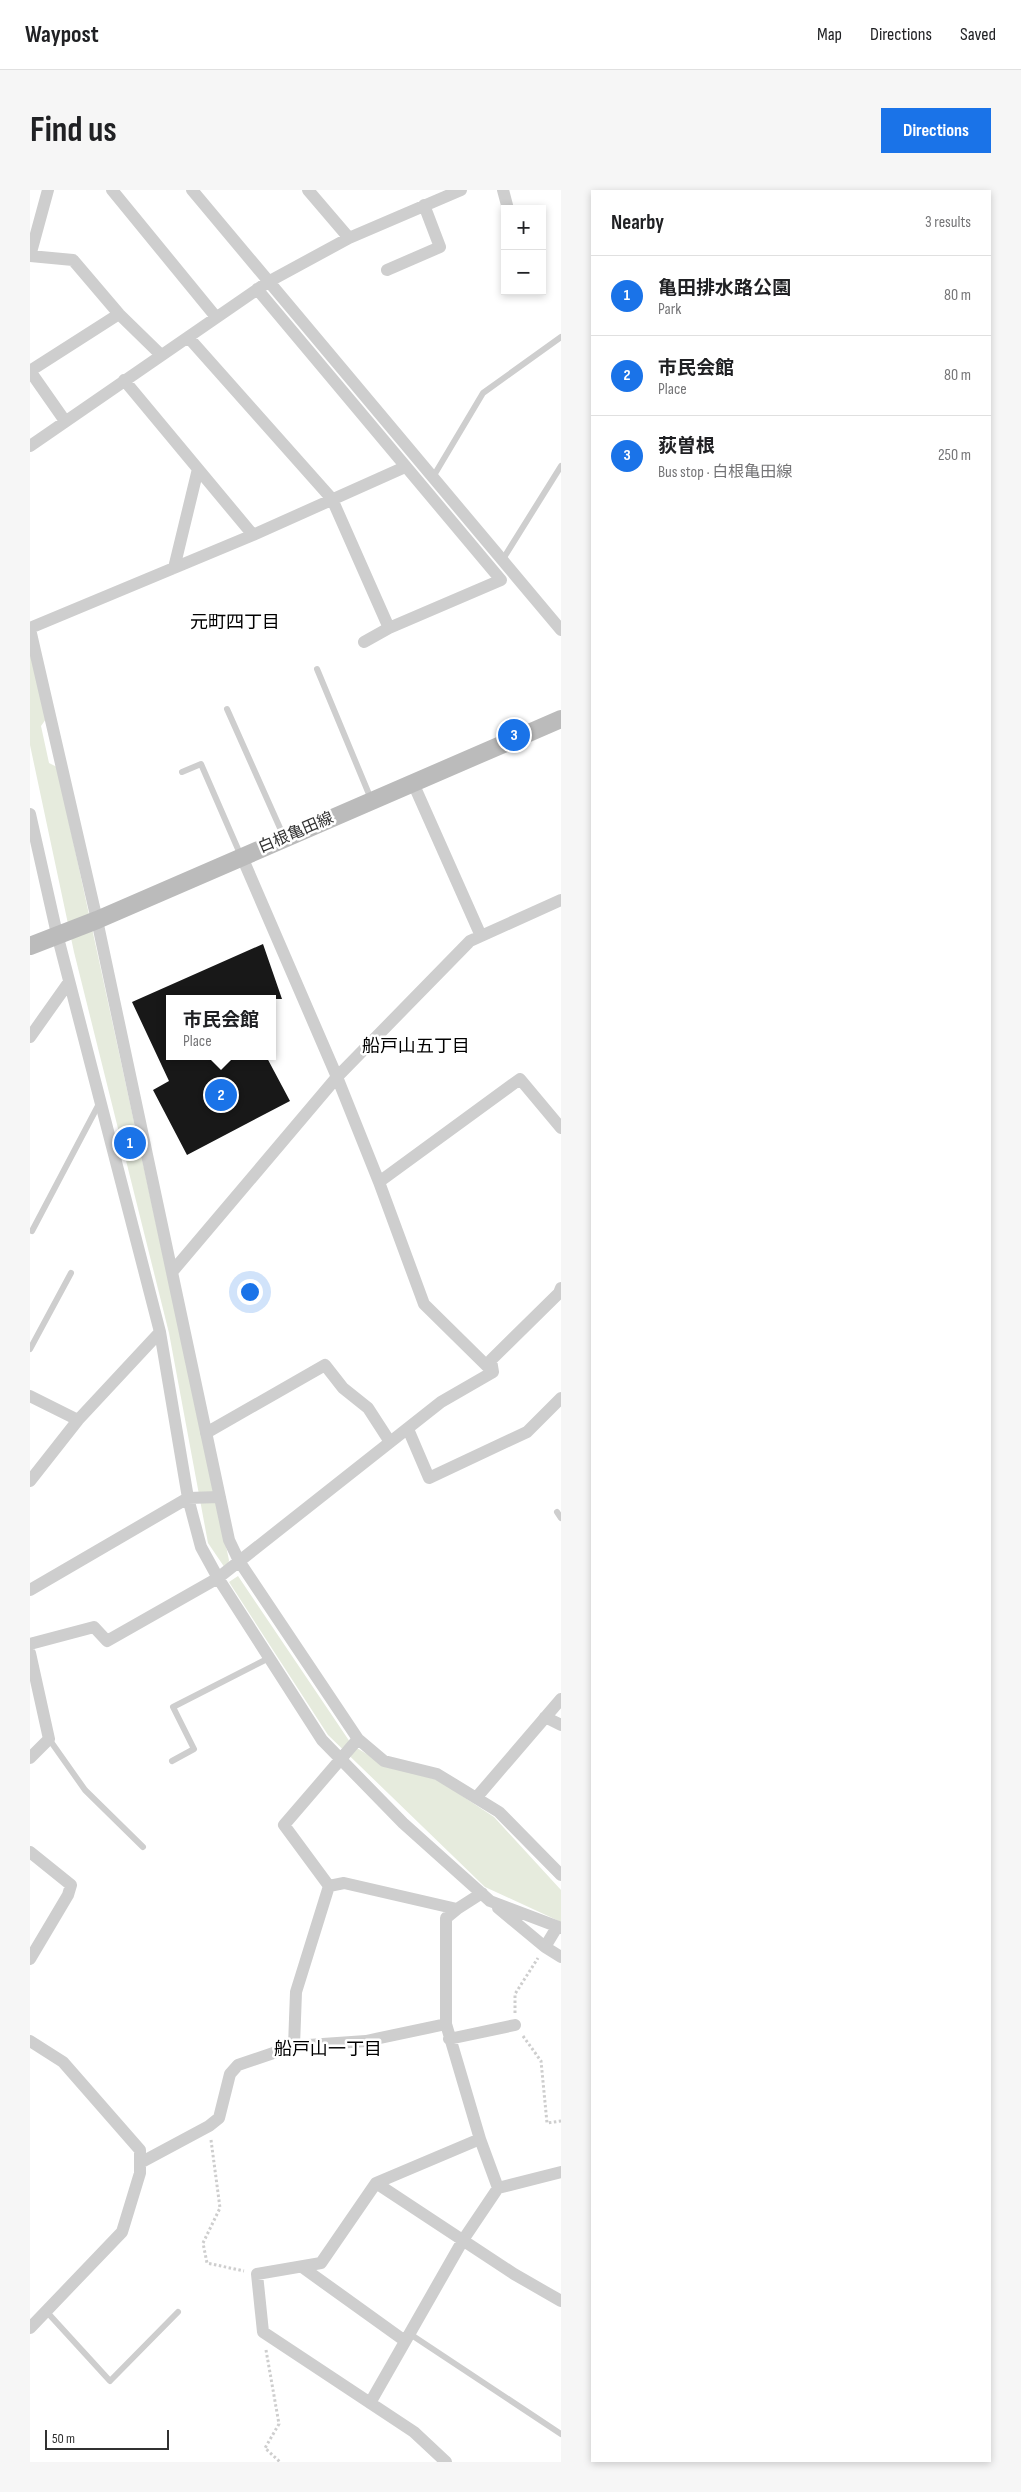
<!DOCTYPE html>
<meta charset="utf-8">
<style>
:root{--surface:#fff;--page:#f6f6f6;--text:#202124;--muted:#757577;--line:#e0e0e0;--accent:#1a73e8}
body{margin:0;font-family:"Sofia Sans Condensed","Noto Sans JP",sans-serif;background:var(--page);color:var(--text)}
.controls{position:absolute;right:15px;top:15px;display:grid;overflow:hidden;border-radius:0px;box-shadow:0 2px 8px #0003}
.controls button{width:45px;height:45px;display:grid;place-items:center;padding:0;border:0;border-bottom:1px solid var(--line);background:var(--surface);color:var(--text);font:25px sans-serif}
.scale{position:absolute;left:15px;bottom:12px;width:124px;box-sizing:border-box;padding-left:5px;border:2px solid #313131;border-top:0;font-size:14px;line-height:18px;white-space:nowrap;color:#313131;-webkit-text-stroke:4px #fff;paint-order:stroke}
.you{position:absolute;left:219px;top:1101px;width:18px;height:18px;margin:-12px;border:4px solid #fff;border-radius:50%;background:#1a73e8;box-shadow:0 0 0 8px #1a73e833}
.badge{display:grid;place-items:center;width:32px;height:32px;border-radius:50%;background:var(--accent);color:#fff;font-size:16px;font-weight:700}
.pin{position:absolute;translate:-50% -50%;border:2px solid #fff;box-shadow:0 1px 5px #0006}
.popup{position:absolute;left:136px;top:805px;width:110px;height:65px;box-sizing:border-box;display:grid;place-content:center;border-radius:0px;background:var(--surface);filter:drop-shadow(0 1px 4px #0005);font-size:16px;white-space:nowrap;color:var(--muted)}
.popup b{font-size:19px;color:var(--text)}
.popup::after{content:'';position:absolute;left:50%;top:100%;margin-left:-10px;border:10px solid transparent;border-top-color:var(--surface)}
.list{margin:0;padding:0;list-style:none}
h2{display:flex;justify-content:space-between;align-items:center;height:65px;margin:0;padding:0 20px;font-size:21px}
h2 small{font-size:16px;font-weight:400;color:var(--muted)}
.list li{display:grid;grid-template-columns:32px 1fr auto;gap:15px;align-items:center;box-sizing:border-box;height:80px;padding:0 20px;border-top:1px solid var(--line)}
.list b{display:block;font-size:19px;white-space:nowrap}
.list p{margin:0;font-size:16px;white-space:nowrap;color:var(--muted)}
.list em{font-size:16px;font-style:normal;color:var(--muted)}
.map{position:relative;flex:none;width:531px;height:2272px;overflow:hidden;border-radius:0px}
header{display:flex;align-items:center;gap:30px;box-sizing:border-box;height:70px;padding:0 25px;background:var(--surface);border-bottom:1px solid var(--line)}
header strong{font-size:24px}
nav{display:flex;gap:28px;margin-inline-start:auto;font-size:18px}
.intro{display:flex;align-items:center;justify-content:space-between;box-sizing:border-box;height:120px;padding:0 30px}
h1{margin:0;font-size:35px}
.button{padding:12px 22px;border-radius:0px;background:var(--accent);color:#fff;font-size:18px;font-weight:700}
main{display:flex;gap:30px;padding:0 30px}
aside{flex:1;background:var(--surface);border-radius:0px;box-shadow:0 2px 8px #0003}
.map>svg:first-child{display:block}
.green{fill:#e6ebdd}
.building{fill:#181818}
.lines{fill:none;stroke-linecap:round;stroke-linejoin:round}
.path{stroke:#cecece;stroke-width:3;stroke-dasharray:2.5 2.5;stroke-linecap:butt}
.service{stroke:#cecece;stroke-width:6}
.minor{stroke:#cecece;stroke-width:12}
.secondary{stroke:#bbb;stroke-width:18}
.labels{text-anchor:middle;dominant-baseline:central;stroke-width:5;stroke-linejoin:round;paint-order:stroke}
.street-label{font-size:16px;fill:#313131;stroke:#fff}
.neighbourhood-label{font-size:18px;fill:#000;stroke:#fff}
</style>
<header>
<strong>Waypost</strong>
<nav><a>Map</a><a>Directions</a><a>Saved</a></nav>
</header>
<div class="intro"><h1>Find us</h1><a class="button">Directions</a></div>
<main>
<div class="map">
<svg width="531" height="2272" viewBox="0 0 531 2272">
<rect width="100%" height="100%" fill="#fff"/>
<!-- green -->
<path class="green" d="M 0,462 L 16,529 L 11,536 L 19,573 L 27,577 L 199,1370 L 197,1381 L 178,1353 L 139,1143 L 44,762 L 0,555 Z
M 208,1386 L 322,1555 L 353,1574 L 408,1590 L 464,1627 L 531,1700 L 531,1732 L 455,1697 L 298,1545 L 199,1392 Z"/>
<!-- building -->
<path class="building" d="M 233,754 L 252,809 L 140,809 L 140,866 L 236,866 L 260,911 L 157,965 L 123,900 L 139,891 L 102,812 Z"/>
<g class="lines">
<!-- path -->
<path class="path" d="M 485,1823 L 485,1804 L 508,1768
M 493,1846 L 511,1871 L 517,1933 L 531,1931
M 181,1950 L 190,2018 L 173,2053 L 177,2073 L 214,2081
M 236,2160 L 249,2234 L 235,2258 L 250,2272"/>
<!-- service -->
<path class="service" d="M 403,287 L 453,203 L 531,147
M 473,369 L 531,276
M 287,479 L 341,609
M 197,519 L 254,647
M 152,582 L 171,574 L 211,666
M 2,1041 L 70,912
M 0,1159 L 41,1083
M 527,1322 L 531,1328
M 19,1549 L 55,1600 L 113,1657
M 142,1571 L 164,1559 L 143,1517 L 239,1468
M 16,2121 L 80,2191 L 148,2122
M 380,2144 L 531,2244"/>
<!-- minor -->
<path class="minor" d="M 82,0 L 186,127
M 162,0 L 531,440
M 278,0 L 319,48
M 473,0 L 478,19
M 0,66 L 43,70 L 89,124 L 131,165
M 0,66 L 18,0
M 357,80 L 410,57 L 394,15
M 227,99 L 471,390 L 359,438 L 334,452
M 158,147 L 302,309 L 359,438
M 94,190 L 223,345
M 35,231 L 0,181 L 89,124
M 0,256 L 238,92 L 319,48 L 431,0
M 144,378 L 168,279
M 0,438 L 223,345 L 375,277
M 0,439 L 67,730 L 199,1350 L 209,1371 L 328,1549 L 354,1571 L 407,1584 L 469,1622 L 531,1685
M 383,593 L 451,746
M 0,624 L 27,744 L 130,1142 L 158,1308 L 171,1357 L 188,1388 L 292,1550 L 373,1633 L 460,1711 L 531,1738
M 212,667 L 307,887 L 349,992 L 490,889 L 531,938
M 0,847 L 39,792
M 349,992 L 394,1114 L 463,1182
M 142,1082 L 307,887 L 440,751 L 531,710
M 0,1206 L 48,1230
M 378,1239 L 399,1288 L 497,1242 L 531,1208
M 176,1243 L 295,1175 L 313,1198 L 338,1218 L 360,1252
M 0,1291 L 48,1230 L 130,1142
M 0,1400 L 158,1308 L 190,1307
M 0,1454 L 64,1437 L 77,1451 L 188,1388 L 411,1212 L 463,1182 L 461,1170 L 529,1103 L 531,1098
M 0,1463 L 19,1549 L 0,1568
M 515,1527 L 531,1535
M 328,1549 L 254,1635 L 299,1696 L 314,1693 L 427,1719 L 452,1703
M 446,1608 L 531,1509
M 0,1662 L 41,1695 L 38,1705 L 0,1769
M 468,1718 L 515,1757 L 527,1737
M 427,1719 L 416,1728 L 416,1834 L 450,1949
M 515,1757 L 531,1767
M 419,1849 L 485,1835
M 0,1851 L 33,1872 L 110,1960 L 110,1983 L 92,2042 L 0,2138
M 264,1856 L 266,1802 L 299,1696
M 110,1973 L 179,1936 L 189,1928 L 200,1884 L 208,1875 L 264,1856 L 336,1851 L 416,1834
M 346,1993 L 484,2084 L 531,2111
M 272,2077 L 375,2151
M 340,2213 L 433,2050 L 468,1998 L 531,1982
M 416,2272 L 384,2242 L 233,2142 L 227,2084 L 291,2073 L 346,1993 L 450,1949 L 468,1998"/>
<!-- secondary -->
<path class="secondary" d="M 0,756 L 67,730 L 531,529"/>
</g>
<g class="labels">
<!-- street labels -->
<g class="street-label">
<text transform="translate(266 643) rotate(-23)">白根亀田線</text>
</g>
<!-- neighbourhood labels -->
<g class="neighbourhood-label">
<text x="205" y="432">元町四丁目</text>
<text x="386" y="856">船戸山五丁目</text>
<text x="298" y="1859">船戸山一丁目</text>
</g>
</g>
</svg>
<div class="controls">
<button>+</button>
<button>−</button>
</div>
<div class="scale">50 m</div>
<div class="you"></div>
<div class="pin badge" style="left:100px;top:953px">1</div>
<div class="pin badge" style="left:191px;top:905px">2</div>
<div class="popup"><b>市民会館</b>Place</div>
<div class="pin badge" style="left:484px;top:545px">3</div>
</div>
<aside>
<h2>Nearby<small>3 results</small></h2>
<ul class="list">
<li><span class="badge">1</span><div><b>亀田排水路公園</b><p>Park</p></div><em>80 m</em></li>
<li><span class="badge">2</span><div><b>市民会館</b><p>Place</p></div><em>80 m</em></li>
<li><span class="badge">3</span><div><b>荻曽根</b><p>Bus stop · 白根亀田線</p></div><em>250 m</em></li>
</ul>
</aside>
</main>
